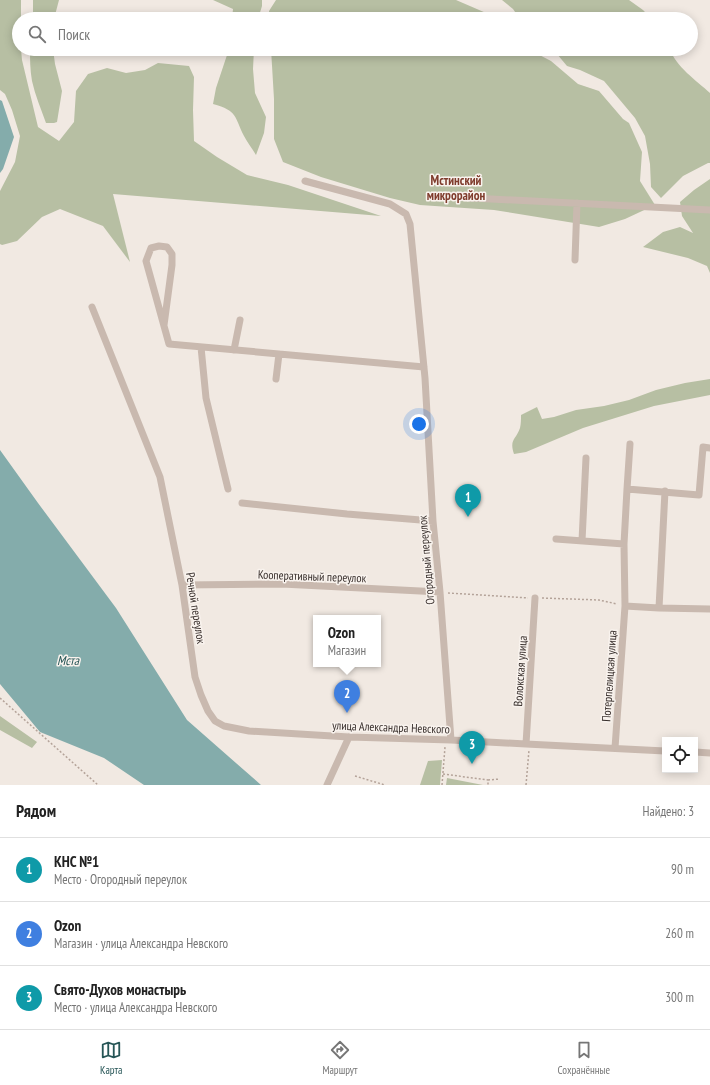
<!DOCTYPE html>
<html lang="ru">
<meta charset="utf-8">
<style>
:root{--surface:#fff;--page:#f6f6f6;--text:#222;--muted:#767676;--line:#e0e0e0;--accent:#265556}
body{margin:0;font-family:"PT Sans Narrow",sans-serif;background:var(--page);color:var(--text)}
.controls{position:absolute;right:12px;bottom:12px;display:grid;overflow:hidden;border-radius:0px;box-shadow:0 2px 10px #0003}
.controls button{width:36px;height:36px;display:grid;place-items:center;padding:0;border:0;border-bottom:1px solid var(--line);background:var(--surface);color:var(--text);font:20px sans-serif}
.you{position:absolute;left:419px;top:424px;width:14px;height:14px;margin:-10px;border:3px solid #fff;border-radius:50%;background:#1a73e8;box-shadow:0 0 0 6px #1a73e833}
.badge{display:grid;place-items:center;width:26px;height:26px;border-radius:50%;background:var(--accent);color:#fff;font-size:13px;font-weight:700}
.pin{position:absolute;translate:-50% -33px;filter:drop-shadow(0 1px 2px #0008)}
.pin::after{content:'';position:absolute;top:21px;width:14px;height:12px;background:inherit;clip-path:polygon(0 0,100% 0,50% 100%)}
.popup{position:absolute;left:313px;top:615px;width:68px;height:52px;box-sizing:border-box;display:grid;place-content:center;border-radius:0px;background:var(--surface);filter:drop-shadow(0 1px 3px #0005);font-size:13px;white-space:nowrap;color:var(--muted)}
.popup b{font-size:15px;color:var(--text)}
.popup::after{content:'';position:absolute;left:50%;top:100%;margin-left:-8px;border:8px solid transparent;border-top-color:var(--surface)}
.list{margin:0;padding:0;list-style:none}
h2{display:flex;justify-content:space-between;align-items:center;height:52px;margin:0;padding:0 16px;font-size:17px}
h2 small{font-size:13px;font-weight:400;color:var(--muted)}
.list li{display:grid;grid-template-columns:26px 1fr auto;gap:12px;align-items:center;box-sizing:border-box;height:64px;padding:0 16px;border-top:1px solid var(--line)}
.list b{display:block;font-size:15px;white-space:nowrap}
.list p{margin:0;font-size:13px;white-space:nowrap;color:var(--muted)}
.list em{font-size:13px;font-style:normal;color:var(--muted)}
.icon{flex:none;width:22px;height:22px;fill:none;stroke:currentColor;stroke-width:2;stroke-linecap:round;stroke-linejoin:round}
.map{position:relative;flex:none;width:710px;height:785px;overflow:hidden}
.search{position:absolute;background:var(--surface);box-shadow:0 2px 10px #0003;left:12px;right:12px;top:12px;height:44px;display:flex;align-items:center;gap:10px;box-sizing:border-box;padding:0 14px;border-radius:22px;color:var(--muted);font-size:15px}
.sheet{height:244px;background:var(--surface)}
nav{display:flex;justify-content:space-around;align-items:center;box-sizing:border-box;height:56px;border-top:1px solid var(--line);background:var(--surface);font-size:11px;color:var(--muted)}
nav a{display:grid;justify-items:center;gap:2px}
nav .on{color:var(--accent)}
.map>svg:first-child{display:block}
.green{fill:#b7bfa3}
.water{fill:#84acab}
.lines{fill:none;stroke-linecap:round;stroke-linejoin:round}
.path{stroke:#b4a399;stroke-width:1.5;stroke-dasharray:2 2;stroke-linecap:butt}
.minor{stroke:#c9b9af;stroke-width:7}
.labels{text-anchor:middle;dominant-baseline:central;stroke-width:3;stroke-linejoin:round;paint-order:stroke}
.street-label{font-size:12px;fill:#382f2c;stroke:#f9f3ee}
.neighbourhood-label{font-size:13px;font-weight:bold;fill:#7f3c2d;stroke:#f9f3ee}
.water-label{font-size:13px;font-style:italic;fill:#265556;stroke:#f9f3ee}
</style>
<div class="map">
<svg width="710" height="785" viewBox="0 0 710 785">
<rect width="100%" height="100%" fill="#f1e9e2"/>
<!-- green -->
<path class="green" d="M 0,0 L 21,0 L 21,19 L 19,19 L 19,49 L 21,49 L 22,60 L 38,127 L 59,141 L 74,122 L 76,91 L 88,74 L 107,68 L 126,73 L 145,70 L 158,63 L 189,66 L 194,77 L 193,110 L 194,141 L 217,157 L 247,175 L 288,185 L 381,216 L 113,194 L 130,262 L 103,226 L 60,209 L 42,217 L 17,241 L 2,245 L 0,244 L 0,191 L 15,162 L 20,136 L 12,110 L 5,94 L 0,90 Z
M 33,0 L 59,0 L 54,19 L 33,19 Z
M 213,0 L 262,0 L 262,6 L 258,19 L 232,19 L 233,9 Z
M 276,0 L 456,0 L 500,19 L 269,19 L 269,11 Z
M 502,0 L 629,0 L 643,10 L 652,19 L 520,19 L 513,9 Z
M 30,49 L 53,49 L 55,64 L 62,91 L 57,122 L 54,123 L 46,123 C 41,109 35,95 32,81 C 30,70 30,59 30,49 Z
M 229,49 L 254,49 L 253,69 L 255,93 L 266,117 L 264,133 L 256,155 C 252,148 247,142 244,136 C 234,116 238,111 213,104 L 216,88 Z
M 271,49 L 528,49 L 551,61 L 578,84 L 599,91 L 623,119 L 629,123 L 642,152 L 640,181 L 655,205 L 625,219 L 599,227 L 494,210 L 420,205 L 390,198 L 321,177 L 283,162 L 274,139 L 274,99 Z
M 550,49 L 670,49 C 675,66 697,81 710,93 L 710,163 L 708,163 L 683,176 L 661,198 L 651,187 L 650,164 L 645,136 L 635,118 L 604,81 L 580,70 L 567,66 L 557,54 Z
M 710,179 L 710,273 L 707,266 L 688,258 L 643,247 L 663,232 L 680,227 L 693,233 L 682,216 L 680,202 L 694,190 Z
M 710,379 L 710,395 L 654,406 L 583,428 L 526,452 L 514,454 C 509,439 516,440 520,428 C 521,424 521,419 521,415 L 537,407 L 542,419 L 554,417 L 576,410 L 604,406 L 629,400 L 656,390 L 685,383 Z
M 0,716 L 37,742 L 32,748 L 0,730 Z
M 442,760 L 440,785 L 420,785 L 428,761 Z
M 447,778 L 483,785 L 446,785 Z"/>
<!-- water -->
<path class="water" d="M 0,100 L 2,101 L 14,137 L 3,169 L 0,173 Z
M 0,450 L 38,503 L 116,608 L 187,720 L 261,785 L 144,785 L 104,758 L 40,732 L 0,684 Z"/>
<g class="lines">
<!-- path -->
<path class="path" d="M 448,593 L 528,598
M 542,598 L 599,600 L 617,604
M 0,698 L 98,785
M 443,774 L 488,780 L 488,785
M 355,776 L 385,785
M 488,780 L 500,779
M 442,785 L 445,747
M 526,785 L 529,750"/>
<!-- minor -->
<path class="minor" d="M 305,181 L 390,204 L 406,214 L 410,224 L 425,378 L 433,521 L 440,592 L 451,740
M 453,197 L 710,210
M 575,260 L 577,203
M 92,307 L 160,477 L 182,585 L 195,677 L 201,695 L 208,711 L 215,721 L 224,726 L 249,731 L 349,737 L 451,740 L 526,744 L 665,751
M 164,325 L 172,265 L 172,254 L 167,247 L 159,246 L 151,248 L 146,261 L 169,344 L 424,367
M 201,347 L 206,398 L 228,489
M 234,350 L 240,320
M 276,379 L 279,354
M 627,489 L 630,444
M 242,503 L 347,514 L 433,521
M 556,539 L 624,544
M 582,541 L 586,458
M 182,585 L 282,584 L 440,592
M 625,606 L 659,608 L 710,609
M 659,608 L 665,491
M 526,744 L 535,598
M 615,748 L 625,606 L 624,544 L 627,489 L 699,495 L 703,447 L 710,448
M 695,752 L 710,753
M 327,785 L 349,737"/>
</g>
<g class="labels">
<!-- street labels -->
<g class="street-label">
<text transform="translate(426 560) rotate(-95)">Огородный переулок</text>
<text transform="translate(312 576) rotate(2)">Кооперативный переулок</text>
<text transform="translate(196 608) rotate(81)">Речной переулок</text>
<text transform="translate(520 671) rotate(-86)">Волокская улица</text>
<text transform="translate(609 676) rotate(-86)">Потерпелицкая улица</text>
<text transform="translate(391 727) rotate(2)">улица Александра Невского</text>
</g>
<!-- neighbourhood labels -->
<g class="neighbourhood-label">
<text x="456" y="180">Мстинский<tspan x="456" dy="15">микрорайон</tspan></text>
</g>
<!-- water labels -->
<g class="water-label">
<text x="68" y="660">Мста</text>
</g>
</g>
</svg>
<div class="controls">
<button><svg class="icon" aria-label="locate" viewBox="0 0 24 24"><circle cx="12" cy="12" r="6"/><path d="M12 2v4M12 18v4M2 12h4M18 12h4"/></svg></button>
</div>
<div class="you"></div>
<div class="pin badge" style="left:468px;top:517px;background:#0f9aa8">1</div>
<div class="pin badge" style="left:347px;top:713px;background:#3f7fe0">2</div>
<div class="popup"><b>Ozon</b>Магазин</div>
<div class="pin badge" style="left:472px;top:764px;background:#0f9aa8">3</div>
<div class="search"><svg class="icon" aria-label="search" viewBox="0 0 24 24"><circle cx="10" cy="10" r="6"/><path d="M15 15l6 6"/></svg>Поиск</div>
</div>
<section class="sheet">
<h2>Рядом<small>Найдено: 3</small></h2>
<ul class="list">
<li><span class="badge" style="background:#0f9aa8">1</span><div><b>КНС №1</b><p>Место · Огородный переулок</p></div><em>90 m</em></li>
<li><span class="badge" style="background:#3f7fe0">2</span><div><b>Ozon</b><p>Магазин · улица Александра Невского</p></div><em>260 m</em></li>
<li><span class="badge" style="background:#0f9aa8">3</span><div><b>Свято-Духов монастырь</b><p>Место · улица Александра Невского</p></div><em>300 m</em></li>
</ul>
</section>
<nav>
<a class="on"><svg class="icon" aria-label="map" viewBox="0 0 24 24"><path d="M3 6l6-2 6 2 6-2v14l-6 2-6-2-6 2zM9 4v14M15 6v14"/></svg>Карта</a>
<a><svg class="icon" aria-label="directions" viewBox="0 0 24 24"><path d="M12 3l9 9-9 9-9-9zM9 14v-3h6M13 9l2 2-2 2"/></svg>Маршрут</a>
<a><svg class="icon" aria-label="saved" viewBox="0 0 24 24"><path d="M7 4h10v16l-5-4-5 4z"/></svg>Сохранённые</a>
</nav>
